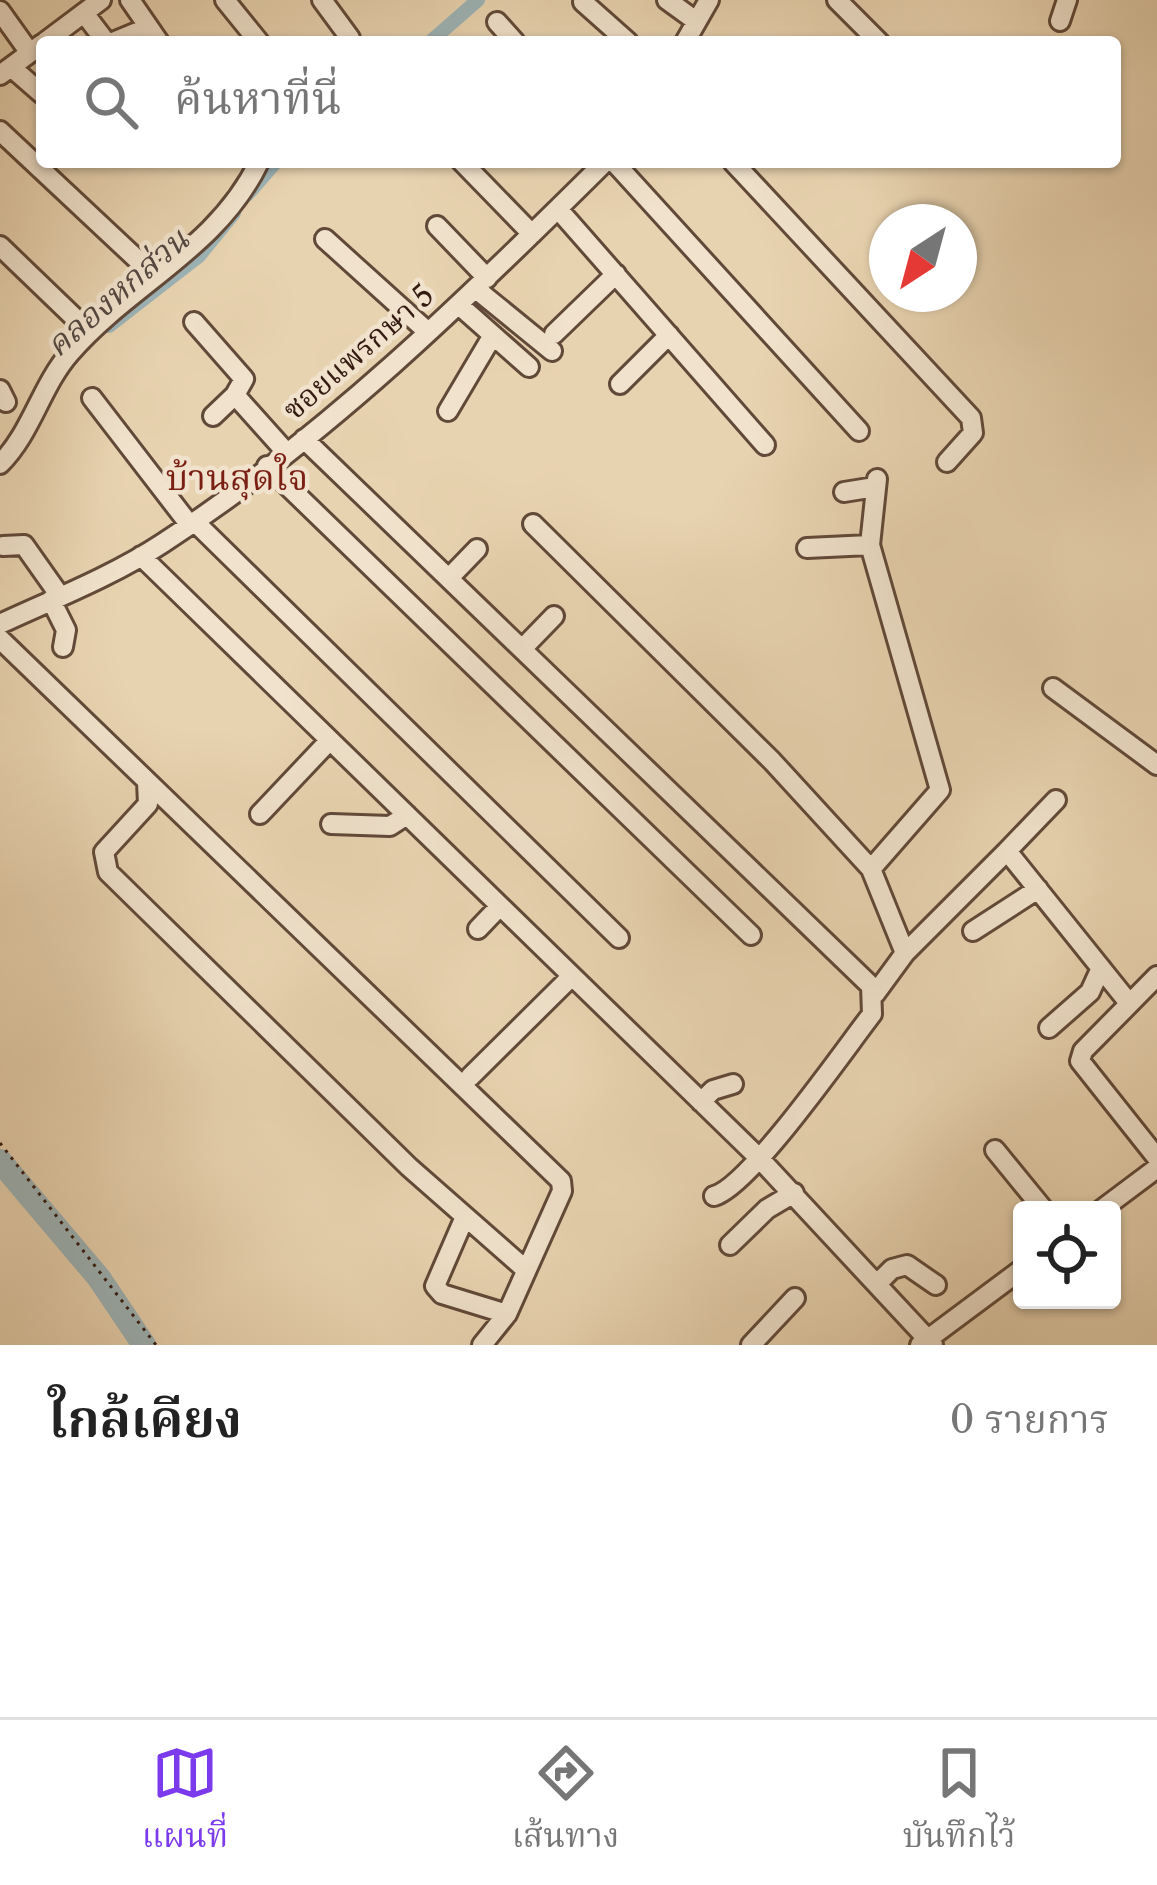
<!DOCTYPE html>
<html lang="th">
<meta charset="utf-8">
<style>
:root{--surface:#fff;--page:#f2f2f2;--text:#222;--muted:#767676;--line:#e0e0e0;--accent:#7c3aed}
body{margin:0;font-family:"Libre Caslon Text","Noto Serif Thai",serif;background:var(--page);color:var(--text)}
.controls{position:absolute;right:36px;bottom:36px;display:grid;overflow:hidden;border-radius:12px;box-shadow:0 3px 9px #0004}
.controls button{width:108px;height:108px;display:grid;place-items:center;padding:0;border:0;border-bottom:3px solid var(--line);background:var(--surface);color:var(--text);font:60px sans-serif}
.compass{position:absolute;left:869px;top:204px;width:108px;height:108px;border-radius:50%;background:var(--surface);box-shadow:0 3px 9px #0004;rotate:216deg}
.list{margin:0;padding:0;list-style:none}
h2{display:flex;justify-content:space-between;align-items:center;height:156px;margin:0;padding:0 48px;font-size:51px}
h2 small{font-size:39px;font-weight:400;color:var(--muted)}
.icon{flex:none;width:66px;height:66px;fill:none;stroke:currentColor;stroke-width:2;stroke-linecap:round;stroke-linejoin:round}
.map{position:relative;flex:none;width:1157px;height:1345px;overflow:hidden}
.search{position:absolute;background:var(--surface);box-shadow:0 3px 9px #0004;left:36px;right:36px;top:36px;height:132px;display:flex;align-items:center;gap:30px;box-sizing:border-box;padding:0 42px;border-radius:12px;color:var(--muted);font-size:45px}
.sheet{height:372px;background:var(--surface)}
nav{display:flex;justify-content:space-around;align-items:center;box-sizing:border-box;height:168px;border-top:3px solid var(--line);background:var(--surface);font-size:33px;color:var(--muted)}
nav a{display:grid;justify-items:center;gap:6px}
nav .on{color:var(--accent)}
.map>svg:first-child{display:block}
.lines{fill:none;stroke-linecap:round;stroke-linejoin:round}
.canal{stroke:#9db4b7;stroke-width:14}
.river{stroke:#9db4b7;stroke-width:24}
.minor-casing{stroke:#614939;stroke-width:24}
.path{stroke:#341b11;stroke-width:3;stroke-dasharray:3 6;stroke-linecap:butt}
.minor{stroke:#f0e2cc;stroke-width:18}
.labels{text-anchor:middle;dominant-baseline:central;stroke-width:9;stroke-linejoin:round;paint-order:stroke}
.street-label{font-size:30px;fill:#341b11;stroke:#f0e2cc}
.water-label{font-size:33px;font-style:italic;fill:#544943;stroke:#f0e2cc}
.quarter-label{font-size:36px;fill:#7a1f14;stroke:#f0e2cc}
</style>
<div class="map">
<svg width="1157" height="1345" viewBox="0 0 1157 1345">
<rect width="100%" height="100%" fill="#e8d3b0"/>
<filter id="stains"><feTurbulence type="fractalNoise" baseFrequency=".00167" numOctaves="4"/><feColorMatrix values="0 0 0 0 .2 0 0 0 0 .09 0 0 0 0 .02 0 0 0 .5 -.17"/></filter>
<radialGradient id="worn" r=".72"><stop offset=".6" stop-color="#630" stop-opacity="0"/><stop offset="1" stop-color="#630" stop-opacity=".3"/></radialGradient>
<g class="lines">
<!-- canal -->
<path class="canal" d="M 430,42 L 478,0
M 247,195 L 276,162
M 109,326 L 199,256 L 234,213"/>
<!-- river -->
<path class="river" d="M 0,1161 L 99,1278 L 144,1345"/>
<defs>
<path id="minor" d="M 130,0 L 159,42
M 225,0 L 259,42
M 322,0 L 350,38
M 667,0 L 696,21
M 837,0 L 879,42
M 583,2 L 628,42
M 0,11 L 30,53
M 84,13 L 106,42
M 1060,21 L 1067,0
M 497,22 L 515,42
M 45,42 L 101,0
M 113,42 L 137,32
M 685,42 L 709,0
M 11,67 L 42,94
M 0,75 L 42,44
M 0,131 L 142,264
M 462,162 L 532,234
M 614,162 L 859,431
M 733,162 L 971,418 L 973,433 L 947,462
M 558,209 L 765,445
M 437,226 L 487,278
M 325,239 L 428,332
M 0,246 L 80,323
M 476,289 L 552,351
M 459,305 L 529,367
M 194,322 L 244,379 L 235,395 L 286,452
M 554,334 L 616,274
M 620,384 L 669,335
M 0,390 L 6,402
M 92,398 L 189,524
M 448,411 L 493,335
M 213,416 L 235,395
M 304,439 L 871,986 L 872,1014 C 844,1050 750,1186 714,1196
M 0,464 C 32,432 41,386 70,353 C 131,283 217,249 259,162
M 267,466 L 751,935
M 844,492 L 875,487
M 194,521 L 619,938
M 533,524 L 772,761 L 871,869 L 905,953
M 3,546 L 24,545 L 60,596
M 807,548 L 870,545
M 141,556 L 759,1158 L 933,1345
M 449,578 L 477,549
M 51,600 L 66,630 L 63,647
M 0,624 C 54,599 113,576 163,543 C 326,437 468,298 605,162
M 0,639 L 561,1181 L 562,1191 L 507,1314 L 482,1345
M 522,649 L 554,616
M 1053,688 L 1157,765
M 147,782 L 148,804 L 104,852 L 108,872 L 409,1167 L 525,1269
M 260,814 L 330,740
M 331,824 L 390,826 L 407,815
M 1007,851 L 1056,800
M 871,869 L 940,790 L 870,545 L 877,479
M 478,929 L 500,906
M 973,931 L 1038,889
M 1157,976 L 1083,1051 L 1080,1061 L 1157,1158
M 875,994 L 905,953 L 1007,851 L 1129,1003
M 1049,1028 L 1090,992 L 1101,968
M 470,1077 L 572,976
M 701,1102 L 713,1090 L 733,1084
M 995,1150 L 1044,1210
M 1101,1210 L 1157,1168
M 464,1219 L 435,1286 L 442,1294 L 507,1314
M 730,1245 L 767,1209 L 794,1193
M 879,1282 L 892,1269 L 907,1265 L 936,1285
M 751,1345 L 795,1298
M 920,1345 L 1022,1269"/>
</defs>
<!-- minor casing -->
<use href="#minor" class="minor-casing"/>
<!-- path -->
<path class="path" d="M 0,1143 L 156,1345"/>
<!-- minor -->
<use href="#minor" class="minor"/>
</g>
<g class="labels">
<!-- street labels -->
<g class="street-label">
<text transform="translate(358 352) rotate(-41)">ซอยแพรกษา 5</text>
</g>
<!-- water labels -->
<g class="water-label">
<text transform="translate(117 292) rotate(-41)">คลองหกส่วน</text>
</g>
<!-- quarter labels -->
<g class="quarter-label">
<text x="237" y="477">บ้านสุดใจ</text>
</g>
</g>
<rect width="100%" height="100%" filter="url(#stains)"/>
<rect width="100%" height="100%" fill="url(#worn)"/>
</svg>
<div class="controls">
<button><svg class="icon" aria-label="locate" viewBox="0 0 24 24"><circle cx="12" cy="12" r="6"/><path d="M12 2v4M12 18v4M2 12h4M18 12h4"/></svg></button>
</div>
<svg class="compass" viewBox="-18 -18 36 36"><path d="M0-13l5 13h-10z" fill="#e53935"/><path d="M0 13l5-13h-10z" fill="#767676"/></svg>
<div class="search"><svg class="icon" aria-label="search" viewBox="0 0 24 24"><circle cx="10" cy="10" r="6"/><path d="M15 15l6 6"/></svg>ค้นหาที่นี่</div>
</div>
<section class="sheet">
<h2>ใกล้เคียง<small>0 รายการ</small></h2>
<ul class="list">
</ul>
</section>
<nav>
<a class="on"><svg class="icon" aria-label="map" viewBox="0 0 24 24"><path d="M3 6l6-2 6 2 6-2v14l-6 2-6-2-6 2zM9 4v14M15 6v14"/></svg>แผนที่</a>
<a><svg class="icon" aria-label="directions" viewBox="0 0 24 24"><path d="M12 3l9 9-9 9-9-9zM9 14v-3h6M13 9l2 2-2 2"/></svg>เส้นทาง</a>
<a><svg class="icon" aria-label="saved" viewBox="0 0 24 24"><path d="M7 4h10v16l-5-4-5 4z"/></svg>บันทึกไว้</a>
</nav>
